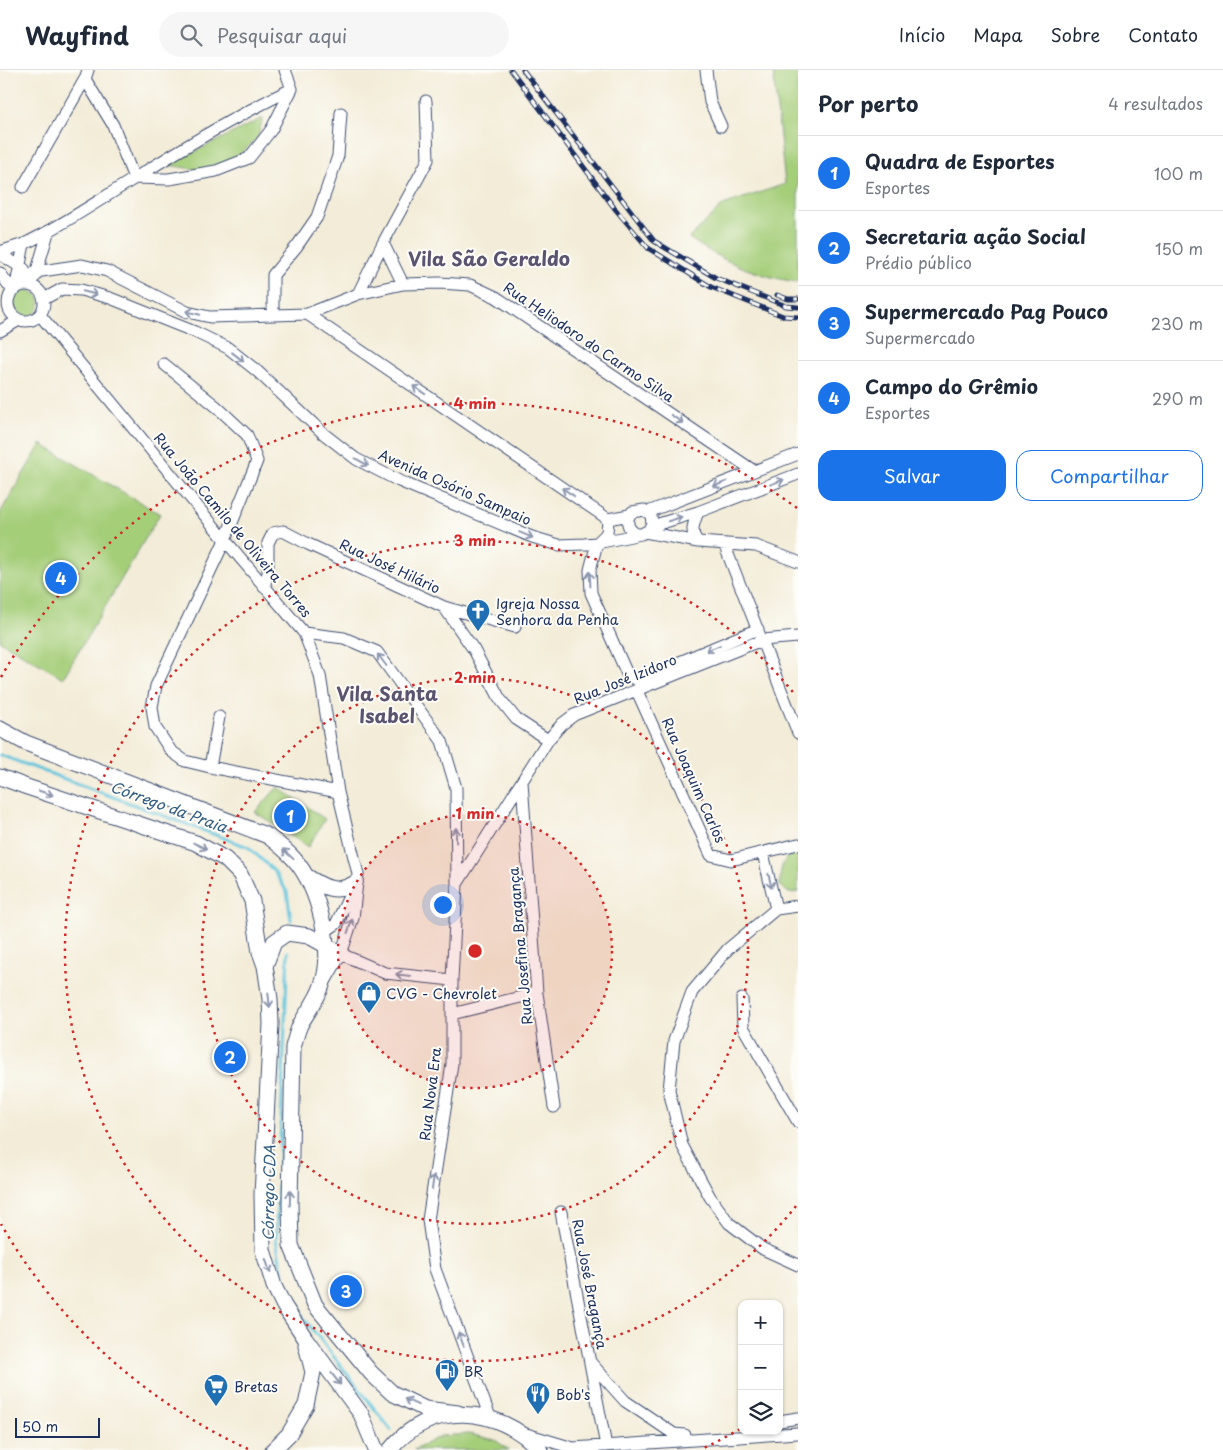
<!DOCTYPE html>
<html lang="pt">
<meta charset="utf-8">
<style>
:root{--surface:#fff;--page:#f6f6f7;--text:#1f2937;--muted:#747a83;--line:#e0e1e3;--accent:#1a73e8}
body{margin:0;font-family:"Playpen Sans",sans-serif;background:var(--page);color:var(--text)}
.controls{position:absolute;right:15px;bottom:15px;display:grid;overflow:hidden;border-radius:10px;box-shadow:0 1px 4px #0004}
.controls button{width:45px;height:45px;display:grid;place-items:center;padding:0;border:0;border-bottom:1px solid var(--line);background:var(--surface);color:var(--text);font:25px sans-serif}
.scale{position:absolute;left:15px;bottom:12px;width:85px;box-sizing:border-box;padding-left:5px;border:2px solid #1b2f5e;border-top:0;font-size:14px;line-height:18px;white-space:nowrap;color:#1b2f5e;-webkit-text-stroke:4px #fdfcf7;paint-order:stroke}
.you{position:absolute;left:442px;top:834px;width:18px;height:18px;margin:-12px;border:4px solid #fff;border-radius:50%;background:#1a73e8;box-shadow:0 0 0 8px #1a73e833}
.badge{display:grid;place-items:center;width:32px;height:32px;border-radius:50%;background:var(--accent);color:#fff;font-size:16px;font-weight:700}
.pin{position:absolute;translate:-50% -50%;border:2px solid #fff;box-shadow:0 1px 5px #0006}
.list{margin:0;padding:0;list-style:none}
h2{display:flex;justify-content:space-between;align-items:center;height:65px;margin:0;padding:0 20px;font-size:21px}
h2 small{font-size:16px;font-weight:400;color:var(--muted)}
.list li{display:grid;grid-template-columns:32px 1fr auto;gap:15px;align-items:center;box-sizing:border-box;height:75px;padding:0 20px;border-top:1px solid var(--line)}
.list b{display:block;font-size:19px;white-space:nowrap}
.list p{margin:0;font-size:16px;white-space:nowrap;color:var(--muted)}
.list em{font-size:16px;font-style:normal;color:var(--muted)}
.actions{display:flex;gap:10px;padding:15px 20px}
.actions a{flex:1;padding:11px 0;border:1px solid var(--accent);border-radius:15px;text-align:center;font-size:18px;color:var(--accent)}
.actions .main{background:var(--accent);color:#fff}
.icon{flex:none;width:28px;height:28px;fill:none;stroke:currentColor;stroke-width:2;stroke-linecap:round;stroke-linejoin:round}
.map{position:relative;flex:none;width:798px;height:1380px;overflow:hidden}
header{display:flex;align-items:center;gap:30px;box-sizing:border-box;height:70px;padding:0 25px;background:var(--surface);border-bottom:1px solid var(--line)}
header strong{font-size:24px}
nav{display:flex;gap:28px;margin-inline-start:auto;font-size:18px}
.search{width:350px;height:45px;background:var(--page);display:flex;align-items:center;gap:12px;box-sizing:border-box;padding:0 18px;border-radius:28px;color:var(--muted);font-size:19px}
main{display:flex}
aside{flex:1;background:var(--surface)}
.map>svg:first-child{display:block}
.green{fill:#a5ce79;stroke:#607e6c}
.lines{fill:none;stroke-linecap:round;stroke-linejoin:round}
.stream{stroke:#5fc4dd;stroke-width:3}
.minor-casing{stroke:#3b4b70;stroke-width:13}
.major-casing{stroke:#3b4b70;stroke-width:17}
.minor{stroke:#fff;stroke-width:11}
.major{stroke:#fff;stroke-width:15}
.rail-casing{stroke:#1b2f5e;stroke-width:5}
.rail{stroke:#fdfcf7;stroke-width:3;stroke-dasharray:9;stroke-linecap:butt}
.oneway{stroke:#8d97ae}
.ring{fill:none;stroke:#d62828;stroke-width:2.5;stroke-dasharray:2.5 5}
.labels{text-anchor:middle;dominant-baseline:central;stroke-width:4;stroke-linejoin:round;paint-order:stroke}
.street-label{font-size:14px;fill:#1b2f5e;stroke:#fdfcf7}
.poi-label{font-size:14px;fill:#1b2f5e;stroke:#fdfcf7;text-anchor:start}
.water-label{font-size:15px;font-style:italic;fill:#2f5c84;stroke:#fdfcf7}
.district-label{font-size:19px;font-weight:bold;fill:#5a5471;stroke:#fdfcf7}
.centre{fill:#d62828;stroke:#fdfcf7;stroke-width:2.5}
.ring-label{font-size:15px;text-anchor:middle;font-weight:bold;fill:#d62828;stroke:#fdfcf7;stroke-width:4;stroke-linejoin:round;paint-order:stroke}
</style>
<header>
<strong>Wayfind</strong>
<div class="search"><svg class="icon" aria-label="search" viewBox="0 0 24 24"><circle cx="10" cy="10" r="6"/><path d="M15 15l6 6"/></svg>Pesquisar aqui</div>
<nav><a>Início</a><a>Mapa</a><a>Sobre</a><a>Contato</a></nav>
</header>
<main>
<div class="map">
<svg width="798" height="1380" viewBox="0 0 798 1380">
<rect width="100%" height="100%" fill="#fdfcf7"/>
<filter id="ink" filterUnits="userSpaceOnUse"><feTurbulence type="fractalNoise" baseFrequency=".02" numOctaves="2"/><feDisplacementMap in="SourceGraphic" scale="10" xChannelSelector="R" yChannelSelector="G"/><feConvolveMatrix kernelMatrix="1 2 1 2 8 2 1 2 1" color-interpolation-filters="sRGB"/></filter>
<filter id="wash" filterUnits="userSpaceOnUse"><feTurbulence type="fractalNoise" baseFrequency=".0096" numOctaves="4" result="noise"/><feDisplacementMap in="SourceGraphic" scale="20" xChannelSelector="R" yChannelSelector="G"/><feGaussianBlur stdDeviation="1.12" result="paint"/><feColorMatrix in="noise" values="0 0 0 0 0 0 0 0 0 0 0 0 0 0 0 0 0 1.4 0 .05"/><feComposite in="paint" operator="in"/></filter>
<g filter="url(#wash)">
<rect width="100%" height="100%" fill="#f3ecd8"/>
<!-- green -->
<path class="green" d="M 773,0 L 798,0 L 798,212 C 758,207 722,191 689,168 L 723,135 L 785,114 Z
M 263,48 L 258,67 L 243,82 L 223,94 L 200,100 L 168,95 Z
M14 233a13 13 0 1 1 26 0a13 13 0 1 1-26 0Z
M 41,374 L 160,444 L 63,608 L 0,571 L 0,443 Z
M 278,717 L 325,749 L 308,777 L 255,742 Z
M 798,781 L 798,822 L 789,823 L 780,816 C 780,800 781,787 798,781 Z
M 469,1364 L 495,1370 L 509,1380 L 414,1380 L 441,1366 Z"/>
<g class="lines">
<!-- stream -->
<path class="stream" d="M 0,685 L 248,777 L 274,801 L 287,822 L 291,850
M 288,882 L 276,1169 L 283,1207 L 302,1246 L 391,1360"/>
</g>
</g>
<g filter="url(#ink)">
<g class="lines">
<defs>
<path id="minor" d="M 88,0 L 85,9 L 113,55 L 134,108 L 169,109 L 216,101 L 249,88 L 271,60 L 292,19
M 285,0 L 292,19
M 706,0 L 710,32 L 721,56
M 23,117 L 85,9
M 383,173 L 403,214
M 0,182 L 24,174
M 0,184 L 24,199
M 0,203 L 13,221
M 35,207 L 48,163
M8 233a18 18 0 1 1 36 0a18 18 0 1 1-36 0Z
M 17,218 L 35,202 L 82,195 L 107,201 L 187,242 L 210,247 L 307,244 L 608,449 L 629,445
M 15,220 L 24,174 C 62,156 96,132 132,110 C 184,77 237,45 292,19
M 358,224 L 383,173 L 428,90 L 426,31
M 44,229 L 62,219 L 81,220 L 110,228 L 195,262 L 228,278 L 257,301 L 324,364 L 356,389 L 399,411 L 532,467 L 559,475 L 584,474 L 597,473 L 641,464 L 648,461 L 652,454 L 651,445 L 644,440 L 632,442 C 625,450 627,460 637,464
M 307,244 L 358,224 L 403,214 L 440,213 L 470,215 L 496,227 L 754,401
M 40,245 L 225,470 L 304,563 L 320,605 L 338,722 L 358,804 L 353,848 L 341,884 L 326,910
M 273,245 L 273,205 L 297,176 L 317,147 L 338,86 L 341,43
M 0,261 L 19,250
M 164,294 L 217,337 L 247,365 L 257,391 L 225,470 L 156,616 L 152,637 L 155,657 L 171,681 L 185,691 L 210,697 L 338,722
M 648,442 L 798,384
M 608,449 L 607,463 L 597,473 L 590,500 L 591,523 L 628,606 L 637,610 L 758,559
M 652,456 L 698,442 L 798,404
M 645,462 L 698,472 L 756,476 L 798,492
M 698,472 C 689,462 694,453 698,442
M 724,474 L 798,663
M 264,517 L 268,503 L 268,473 L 273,463 L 283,461 L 308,474 L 444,537 L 474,580 L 500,629 L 516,649 L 548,670
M 444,537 L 515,557
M 304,563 L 344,568 L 377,582 L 442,671 L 456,718 L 457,814 L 452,910 L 452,994 L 428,1150 L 435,1199 L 490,1347
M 637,621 L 711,785 L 731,790 L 798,774
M 210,697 L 219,647
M 522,712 L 537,923 L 554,1037
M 763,783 L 776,839
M 457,814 L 548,670 L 562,654 L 574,645 L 762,570 L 798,567
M 798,836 L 776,839 L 728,879 L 692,922 L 674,971 L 669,1020 L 682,1075 L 710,1127 L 729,1153 L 763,1179 L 798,1195
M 324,862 L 336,854 L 353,818
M 341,884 L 385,903 L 452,910
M 742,929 L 743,957 L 798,1052
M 452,944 L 537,923
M 561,1142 L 606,1376
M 591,1293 L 625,1331 L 674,1364 L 685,1365
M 779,1351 L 798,1348
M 523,1363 L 573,1378 L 798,1363"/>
<path id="major" d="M 0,659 L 26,673 L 268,766 C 277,773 286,780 294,789 C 318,816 335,880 322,915 C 318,929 307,942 300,955 C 297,962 295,970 293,977 L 290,1134 L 291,1175 L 315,1235 L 371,1303 L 392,1323 L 425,1339 L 458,1343
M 0,707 L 27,717 L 196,773 L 225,789 L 240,804 L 252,831 L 260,882 L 265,896 L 270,929 L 271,954 L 262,1125 L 263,1180 L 274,1216 L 284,1236 L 305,1268 L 361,1344 L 376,1380
M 306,806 C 323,817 336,825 355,813
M 265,896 L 274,872 L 287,863 L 309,866 L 341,884
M 273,1380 L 289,1364 L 306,1335 L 313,1302 L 306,1275
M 390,1380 C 429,1330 498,1335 540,1380"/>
</defs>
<!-- minor casing -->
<use href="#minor" class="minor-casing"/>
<!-- major casing -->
<use href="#major" class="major-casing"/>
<!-- minor -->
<use href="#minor" class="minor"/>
<!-- major -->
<use href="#major" class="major"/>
<defs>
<path id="rail" d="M 511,0 L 616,140 L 648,178 L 711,217 L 783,246 L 798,247
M 523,0 L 654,171 L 716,208 L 786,236 L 798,237
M 777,225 L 788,229 L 798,229"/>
</defs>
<!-- rail casing -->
<use href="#rail" class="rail-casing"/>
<!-- rail -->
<use href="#rail" class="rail"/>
</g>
<!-- one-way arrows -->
<defs><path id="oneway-shaft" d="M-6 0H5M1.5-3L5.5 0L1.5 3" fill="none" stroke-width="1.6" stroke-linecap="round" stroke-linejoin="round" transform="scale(1.25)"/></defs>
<g class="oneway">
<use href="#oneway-shaft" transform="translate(90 223) rotate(14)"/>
<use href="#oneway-shaft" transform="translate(193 243) rotate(-166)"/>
<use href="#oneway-shaft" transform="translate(238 287) rotate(38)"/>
<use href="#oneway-shaft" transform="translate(419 320) rotate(-146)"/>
<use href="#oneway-shaft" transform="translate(677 349) rotate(34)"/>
<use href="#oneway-shaft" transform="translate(362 392) rotate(29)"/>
<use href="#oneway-shaft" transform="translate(777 412) rotate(-20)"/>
<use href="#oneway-shaft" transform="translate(720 414) rotate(159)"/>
<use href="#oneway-shaft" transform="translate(568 422) rotate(-146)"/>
<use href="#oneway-shaft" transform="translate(675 449) rotate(-17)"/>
<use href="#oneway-shaft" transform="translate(526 465) rotate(22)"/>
<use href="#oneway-shaft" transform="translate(590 509) rotate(-93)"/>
<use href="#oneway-shaft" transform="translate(713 578) rotate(157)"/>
<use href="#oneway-shaft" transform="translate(382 590) rotate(-127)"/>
<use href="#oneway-shaft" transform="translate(46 723) rotate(18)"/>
<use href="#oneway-shaft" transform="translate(456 765) rotate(-91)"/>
<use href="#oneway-shaft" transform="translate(200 776) rotate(26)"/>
<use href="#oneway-shaft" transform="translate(288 784) rotate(-137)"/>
<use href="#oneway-shaft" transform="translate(770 811) rotate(77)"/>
<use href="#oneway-shaft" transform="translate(350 856) rotate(-71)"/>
<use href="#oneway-shaft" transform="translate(403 905) rotate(-173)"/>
<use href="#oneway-shaft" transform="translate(269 930) rotate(84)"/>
<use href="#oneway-shaft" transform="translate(433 1112) rotate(-82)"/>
<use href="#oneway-shaft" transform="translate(290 1128) rotate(-89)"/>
<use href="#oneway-shaft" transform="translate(268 1196) rotate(72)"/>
<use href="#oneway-shaft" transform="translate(461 1269) rotate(-111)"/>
<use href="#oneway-shaft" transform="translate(336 1309) rotate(52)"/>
<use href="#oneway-shaft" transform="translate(411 1332) rotate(-155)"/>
</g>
</g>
<!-- distance rings -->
<circle cx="475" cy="881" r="137" fill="#d62828" fill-opacity=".12"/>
<g class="ring">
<circle cx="475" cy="881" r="137"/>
<circle cx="475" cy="881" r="273"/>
<path d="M796 1136A410 410 0 1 1 796 626"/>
<path d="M740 1359A547 547 0 0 1 702 1379M248 1379A547 547 0 0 1 1 1154M1 607A547 547 0 0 1 797 438"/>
</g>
<!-- icons -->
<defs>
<symbol id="church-pin" viewBox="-11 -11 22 30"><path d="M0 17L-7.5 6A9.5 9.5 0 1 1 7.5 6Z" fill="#1f6fb2" stroke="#fdfcf7"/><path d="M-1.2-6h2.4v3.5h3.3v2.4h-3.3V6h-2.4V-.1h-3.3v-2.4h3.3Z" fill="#fff"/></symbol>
<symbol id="shop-pin" viewBox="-11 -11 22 30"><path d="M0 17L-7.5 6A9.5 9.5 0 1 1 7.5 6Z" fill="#1f6fb2" stroke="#fdfcf7"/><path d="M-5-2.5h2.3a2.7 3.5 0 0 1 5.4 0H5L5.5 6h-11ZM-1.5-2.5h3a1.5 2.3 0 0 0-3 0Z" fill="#fff"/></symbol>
<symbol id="fuel-pin" viewBox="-11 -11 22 30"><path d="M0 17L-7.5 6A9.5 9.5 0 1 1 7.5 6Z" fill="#1f6fb2" stroke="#fdfcf7"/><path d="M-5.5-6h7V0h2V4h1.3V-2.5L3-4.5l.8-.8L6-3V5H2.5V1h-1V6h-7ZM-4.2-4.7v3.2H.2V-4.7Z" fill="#fff"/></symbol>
<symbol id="supermarket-pin" viewBox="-11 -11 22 30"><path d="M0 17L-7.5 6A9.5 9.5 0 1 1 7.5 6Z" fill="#1f6fb2" stroke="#fdfcf7"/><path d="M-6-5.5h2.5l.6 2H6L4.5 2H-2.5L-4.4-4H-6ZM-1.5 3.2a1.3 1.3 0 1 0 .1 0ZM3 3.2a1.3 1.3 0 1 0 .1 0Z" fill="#fff"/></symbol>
<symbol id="restaurant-pin" viewBox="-11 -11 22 30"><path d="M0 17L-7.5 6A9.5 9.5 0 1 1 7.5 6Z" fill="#1f6fb2" stroke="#fdfcf7"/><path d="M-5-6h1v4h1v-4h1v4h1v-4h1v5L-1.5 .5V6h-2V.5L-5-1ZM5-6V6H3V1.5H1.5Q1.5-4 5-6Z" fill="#fff"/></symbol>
</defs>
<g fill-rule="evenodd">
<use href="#church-pin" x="464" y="527" width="28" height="38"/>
<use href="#shop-pin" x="355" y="909" width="28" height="38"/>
<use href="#fuel-pin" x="433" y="1287" width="28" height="38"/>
<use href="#supermarket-pin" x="202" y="1302" width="28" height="38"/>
<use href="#restaurant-pin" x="524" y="1310" width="28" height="38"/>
</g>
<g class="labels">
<!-- street labels -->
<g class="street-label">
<text transform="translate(589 272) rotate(34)">Rua Heliodoro do Carmo Silva</text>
<text transform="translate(455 417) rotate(24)">Avenida Osório Sampaio</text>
<text transform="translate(233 455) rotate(50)">Rua João Camilo de Oliveira Torres</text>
<text transform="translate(390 496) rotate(25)">Rua José Hilário</text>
<text transform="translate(625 609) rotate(-22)">Rua José Izidoro</text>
<text transform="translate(694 710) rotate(66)">Rua Joaquim Carlos</text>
<text transform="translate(520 876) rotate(-95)">Rua Josefina Bragança</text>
<text transform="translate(430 1024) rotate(-83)">Rua Nova Era</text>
<text transform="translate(590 1214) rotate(79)">Rua José Bragança</text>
</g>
<!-- poi labels -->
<g class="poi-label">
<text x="496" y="533">Igreja Nossa<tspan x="496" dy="16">Senhora da Penha</tspan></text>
<text x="386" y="923">CVG - Chevrolet</text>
<text x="464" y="1301">BR</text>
<text x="234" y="1316">Bretas</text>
<text x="556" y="1324">Bob's</text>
</g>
<!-- water labels -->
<g class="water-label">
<text transform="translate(169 736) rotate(20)">Córrego da Praia</text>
<text transform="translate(268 1123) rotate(-89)">Córrego CDA</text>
</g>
<!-- district labels -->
<g class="district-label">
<text x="489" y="188">Vila São Geraldo</text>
<text x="387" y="623">Vila Santa<tspan x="387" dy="22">Isabel</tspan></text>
</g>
</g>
<circle cx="475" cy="881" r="8" class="centre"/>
<g class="ring-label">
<text x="475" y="339">4 min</text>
<text x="475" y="476">3 min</text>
<text x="475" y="613">2 min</text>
<text x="475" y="749">1 min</text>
</g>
</svg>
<div class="controls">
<button>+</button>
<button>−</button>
<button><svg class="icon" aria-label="layers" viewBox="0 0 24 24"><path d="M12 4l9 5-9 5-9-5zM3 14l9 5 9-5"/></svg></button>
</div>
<div class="scale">50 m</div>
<div class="you"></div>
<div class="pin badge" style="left:290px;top:746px">1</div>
<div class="pin badge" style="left:230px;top:987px">2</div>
<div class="pin badge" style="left:346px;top:1221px">3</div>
<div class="pin badge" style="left:61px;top:508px">4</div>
</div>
<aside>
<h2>Por perto<small>4 resultados</small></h2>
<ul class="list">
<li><span class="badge">1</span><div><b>Quadra de Esportes</b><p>Esportes</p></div><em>100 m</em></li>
<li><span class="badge">2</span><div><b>Secretaria ação Social</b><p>Prédio público</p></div><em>150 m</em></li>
<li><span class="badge">3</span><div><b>Supermercado Pag Pouco</b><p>Supermercado</p></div><em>230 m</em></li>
<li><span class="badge">4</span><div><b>Campo do Grêmio</b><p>Esportes</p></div><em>290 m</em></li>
</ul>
<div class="actions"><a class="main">Salvar</a><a>Compartilhar</a></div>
</aside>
</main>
